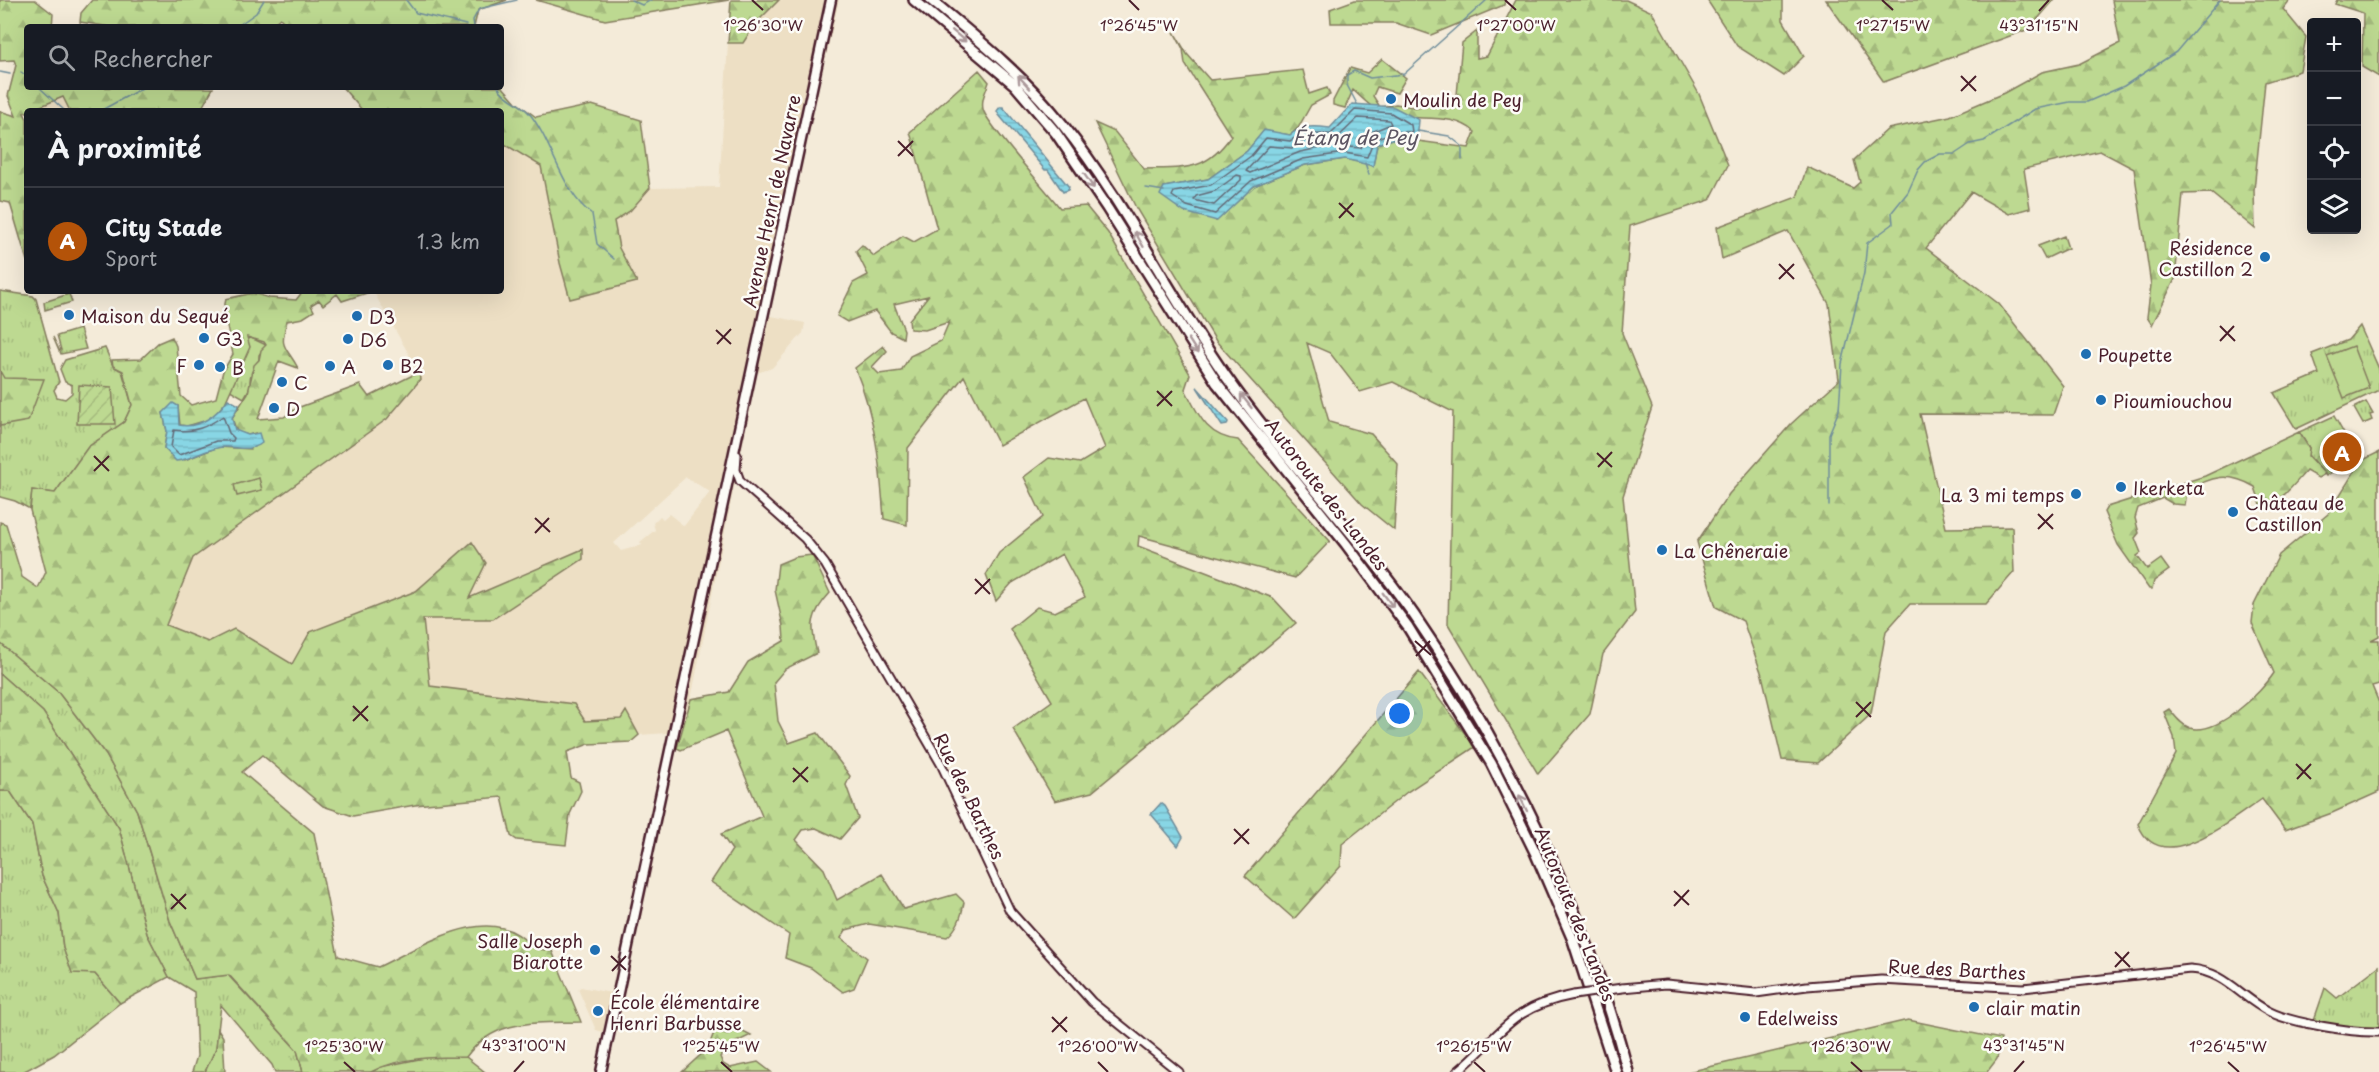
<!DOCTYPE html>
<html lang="fr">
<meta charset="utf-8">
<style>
:root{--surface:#171b24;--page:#20242c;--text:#f1f3f6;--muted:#9ea1a6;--line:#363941;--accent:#b45309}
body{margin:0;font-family:"Playpen Sans",sans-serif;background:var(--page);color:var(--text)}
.controls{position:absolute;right:18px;top:18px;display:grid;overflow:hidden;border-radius:6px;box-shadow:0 6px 24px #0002}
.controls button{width:54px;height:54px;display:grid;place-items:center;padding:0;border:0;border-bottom:2px solid var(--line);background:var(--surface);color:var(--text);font:30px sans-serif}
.you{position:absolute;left:1400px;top:714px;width:21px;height:21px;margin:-15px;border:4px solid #fff;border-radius:50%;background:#1a73e8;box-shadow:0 0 0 9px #1a73e833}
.badge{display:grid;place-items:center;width:39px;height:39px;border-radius:50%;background:var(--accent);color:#fff;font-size:20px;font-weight:700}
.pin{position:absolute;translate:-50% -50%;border:3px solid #fff;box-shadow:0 2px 6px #0006}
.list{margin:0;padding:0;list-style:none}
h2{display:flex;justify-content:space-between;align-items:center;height:78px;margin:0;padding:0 24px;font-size:26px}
h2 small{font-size:20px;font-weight:400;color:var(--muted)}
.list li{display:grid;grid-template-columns:39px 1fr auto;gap:18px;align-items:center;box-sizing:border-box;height:108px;padding:0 24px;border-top:2px solid var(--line)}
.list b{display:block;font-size:22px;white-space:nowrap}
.list p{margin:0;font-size:20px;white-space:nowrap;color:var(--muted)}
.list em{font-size:20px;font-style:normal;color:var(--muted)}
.icon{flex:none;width:33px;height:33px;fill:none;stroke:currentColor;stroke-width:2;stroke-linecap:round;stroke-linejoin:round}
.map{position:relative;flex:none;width:2379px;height:1072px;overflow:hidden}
.search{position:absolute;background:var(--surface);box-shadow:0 6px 24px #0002;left:24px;top:24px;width:480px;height:66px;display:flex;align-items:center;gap:15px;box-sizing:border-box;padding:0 21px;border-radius:6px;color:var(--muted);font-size:22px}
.panel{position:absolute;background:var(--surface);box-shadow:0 6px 24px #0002;left:24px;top:108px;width:480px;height:186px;border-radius:6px}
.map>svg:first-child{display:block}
.built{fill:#eddfc4;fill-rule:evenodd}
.grass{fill:url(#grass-tufts);stroke:#847c5e;stroke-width:1.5}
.forest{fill:url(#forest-firs);stroke:#847c5e;stroke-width:1.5;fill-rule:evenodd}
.garden{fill:url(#garden-furrows);stroke:#847c5e;stroke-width:1.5}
.pitch{fill:#bdd991;stroke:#847c5e;stroke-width:1.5}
.water{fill:url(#water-rules);stroke:#6f8d9b;stroke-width:1.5}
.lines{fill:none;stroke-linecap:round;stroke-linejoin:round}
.shore{stroke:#636875;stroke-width:1.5}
.stream{stroke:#6f8d9b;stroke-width:1.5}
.tertiary-casing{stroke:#4a1f2b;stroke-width:11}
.primary-casing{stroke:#4a1f2b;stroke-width:13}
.motorway-casing{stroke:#4a1f2b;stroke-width:14}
.tertiary{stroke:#fdfcf7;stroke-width:7}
.primary{stroke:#fdfcf7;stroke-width:8}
.motorway{stroke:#fdfcf7;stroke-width:9}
.tertiary-bridge-casing{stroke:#4a1f2b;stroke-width:11;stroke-linecap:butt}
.tertiary-bridge{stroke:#fdfcf7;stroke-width:7}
.oneway{stroke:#ac999b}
.ticks{fill:none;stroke:#4a1f2b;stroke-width:2}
.poi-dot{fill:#1f6fb2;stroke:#fdfcf7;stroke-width:2}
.labels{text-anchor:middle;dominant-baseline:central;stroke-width:5;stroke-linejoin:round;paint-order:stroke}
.poi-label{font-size:18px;fill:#4a1f2b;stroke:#fdfcf7;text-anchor:start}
.street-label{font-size:18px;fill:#4a1f2b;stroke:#fdfcf7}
.water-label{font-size:20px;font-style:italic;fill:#5d5663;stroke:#fdfcf7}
.ticks-label{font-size:15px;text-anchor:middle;fill:#4a1f2b;stroke:#fdfcf7;stroke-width:5;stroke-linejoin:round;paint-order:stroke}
</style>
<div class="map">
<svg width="2379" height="1072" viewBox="0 0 2379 1072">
<defs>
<pattern id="grass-tufts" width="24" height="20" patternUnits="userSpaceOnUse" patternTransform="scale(1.5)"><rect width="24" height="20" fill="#bdd991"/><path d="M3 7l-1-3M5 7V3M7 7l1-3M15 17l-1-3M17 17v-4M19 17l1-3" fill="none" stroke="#a4ba7d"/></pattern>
<pattern id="forest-firs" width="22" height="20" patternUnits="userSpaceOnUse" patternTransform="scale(1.5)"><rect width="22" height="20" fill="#bdd991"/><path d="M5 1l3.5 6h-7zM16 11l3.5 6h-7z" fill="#a4ba7d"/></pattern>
<pattern id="garden-furrows" width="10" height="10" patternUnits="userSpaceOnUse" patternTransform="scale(1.5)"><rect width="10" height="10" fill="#bdd991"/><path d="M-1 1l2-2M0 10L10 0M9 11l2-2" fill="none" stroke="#a4ba7d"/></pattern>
<pattern id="water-rules" width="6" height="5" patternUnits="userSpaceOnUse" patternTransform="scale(1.5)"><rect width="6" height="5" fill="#88d6e5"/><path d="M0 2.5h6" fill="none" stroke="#77b7c5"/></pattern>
</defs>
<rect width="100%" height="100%" fill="#f4ebd9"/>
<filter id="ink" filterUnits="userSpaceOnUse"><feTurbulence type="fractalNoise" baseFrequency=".0167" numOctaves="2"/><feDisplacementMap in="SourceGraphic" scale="12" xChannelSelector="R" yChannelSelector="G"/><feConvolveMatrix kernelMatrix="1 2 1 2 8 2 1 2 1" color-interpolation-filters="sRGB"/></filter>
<g filter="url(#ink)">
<!-- built -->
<path class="built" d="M 779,0 L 839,0 L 795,186 L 767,315 L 805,323 L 803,333 L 772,368 L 757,373 L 691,699 L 681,732 L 639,735 L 626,712 L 622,719 L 584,721 L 573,704 L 430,686 L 422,619 L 493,619 L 583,559 L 583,549 L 468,598 L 472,542 L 416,591 L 310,632 L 293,665 L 234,629 L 208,642 L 166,625 L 193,558 L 387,419 L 420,380 L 419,372 L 373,291 L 501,291 L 501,142 L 541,166 L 560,263 L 570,299 L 636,282 L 619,248 L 614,221 L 630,211 L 650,188 L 719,187 L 728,43 L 743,43 L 756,23 ZM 686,477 L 710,492 L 684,526 L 669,514 L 663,519 L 660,516 L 653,523 L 655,530 L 640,542 L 642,545 L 621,551 L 614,543 Z
M 63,97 L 70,111 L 28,111 Z
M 581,987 L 611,993 L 603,1032 L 596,1030 L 578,989 Z"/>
<!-- grass -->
<path class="grass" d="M 2064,236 L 2068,248 L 2045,259 L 2038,246 Z
M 0,291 L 33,296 L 36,299 L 59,382 L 54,390 L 57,397 L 65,399 L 72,393 L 72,385 L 65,382 L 60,369 L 65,360 L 105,348 L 113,366 L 122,371 L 132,405 L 124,422 L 88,447 L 55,493 L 32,490 L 30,509 L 15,501 L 0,497 Z
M 69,294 L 72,302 L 45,310 L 44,302 Z
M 2360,326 L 2379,369 L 2379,390 L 2296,429 L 2274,393 L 2319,374 L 2312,354 L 2348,340 Z
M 80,329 L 86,349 L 61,354 L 53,337 L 59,351 L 61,350 L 57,336 Z
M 247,336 L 266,345 L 259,355 L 259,360 C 253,366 248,378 251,386 L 244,398 L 230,390 Z
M 2366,402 L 2373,414 L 2370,415 L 2372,420 L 2363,424 L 2354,408 Z
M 2334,416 L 2348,441 L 2338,460 L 2350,453 L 2353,458 L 2326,476 L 2308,455 L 2309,448 L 2299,432 Z
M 0,643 L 58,692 L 106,755 L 137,811 L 170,921 L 195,979 L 228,975 L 297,1050 L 303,1072 L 275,1072 L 272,1065 L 221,1005 L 216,1048 L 205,1072 L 192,1072 L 197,1056 L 194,992 L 169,977 L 147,934 L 119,828 L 43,712 L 0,674 Z
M 0,791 L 10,791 L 32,824 L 42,876 L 59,913 L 63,948 L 95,974 L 120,1003 L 54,1055 L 23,1072 L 0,1072 Z
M 2379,966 L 2379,1032 L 2313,1023 L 2325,988 L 2337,998 Z
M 429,1057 L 466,1057 L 485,1072 L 371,1072 L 380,1067 Z"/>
<!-- forest -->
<path class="forest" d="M 0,0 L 35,0 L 53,14 L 52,27 L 27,27 L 27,87 L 213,88 L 200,111 L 70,111 L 63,97 L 24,113 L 27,119 L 27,261 L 10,203 L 0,201 L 0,111 L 16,116 L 8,96 L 16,65 L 14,60 L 0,61 Z
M 92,0 L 507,0 L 478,10 L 474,27 L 289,27 L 280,18 L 269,27 L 111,27 L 80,22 L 81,13 Z
M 536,0 L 729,0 L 605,20 Z
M 731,0 L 779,0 L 756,23 L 743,43 L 728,43 Z
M 1355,0 L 1505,0 L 1504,5 L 1431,35 L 1396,23 L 1331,23 L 1330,9 Z
M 1516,0 L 1626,0 L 1652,12 L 1699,94 L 1728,165 L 1710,200 L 1630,226 L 1622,333 L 1652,407 L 1623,496 L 1635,612 L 1603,654 L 1590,714 L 1538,774 L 1448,624 L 1453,412 L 1393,382 L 1360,392 L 1330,353 L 1307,343 L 1329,422 L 1371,434 L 1398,464 L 1394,530 L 1362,504 L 1216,341 L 1136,208 L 1095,123 L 1115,132 L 1144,169 C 1185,168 1206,172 1231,136 L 1185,64 L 1183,49 L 1174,32 L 1187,54 L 1210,80 L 1303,70 L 1309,94 L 1327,88 L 1330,95 L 1311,105 L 1298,128 L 1290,135 L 1264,131 L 1247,151 L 1208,179 L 1165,187 L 1216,221 L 1254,186 L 1305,165 L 1345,159 L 1373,165 L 1377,144 L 1396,138 L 1469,148 L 1475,132 C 1450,109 1409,125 1379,111 C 1370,107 1361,97 1353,90 L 1345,108 L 1333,105 L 1333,101 L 1350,68 L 1367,73 L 1382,59 L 1406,78 L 1397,93 L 1377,87 L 1373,96 L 1380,107 L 1396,104 L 1418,108 L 1432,104 L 1456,105 L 1462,43 L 1477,31 L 1477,58 L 1487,56 Z
M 1707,0 L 1783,0 L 1783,20 L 1804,56 L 1784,76 L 1737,46 Z
M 1826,0 L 2054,0 L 2029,29 L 1884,82 Z
M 2112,0 L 2290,0 L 2283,9 L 2306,37 L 2300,71 L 2265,82 L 2254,190 L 2255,229 L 2211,193 L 2183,194 L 2175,279 L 2152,325 L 2147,317 L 2151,285 L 2134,169 L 2100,151 L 2024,169 L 2030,208 L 2009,214 L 1971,192 L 1926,248 L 1999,304 L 2063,386 L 2053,415 L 1920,414 L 1946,528 L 2012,527 L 2014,572 L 1986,604 L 1910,604 L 1886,631 L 1871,714 L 1818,763 L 1782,760 L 1762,675 L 1743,621 L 1716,607 L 1697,542 L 1729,494 L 1791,424 L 1839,380 L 1829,304 L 1788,231 L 1722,259 L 1717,227 L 1797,197 L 1807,167 L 1853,188 L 1860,182 L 1854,160 L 1888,129 L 1950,116 L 2004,93 L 2042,72 L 2079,64 L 2120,43 Z
M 2337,0 L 2379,0 L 2379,77 L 2362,67 L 2363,13 L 2335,4 Z
M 979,70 L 989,82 C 986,91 981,99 983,109 C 984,121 1048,192 1060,208 L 1086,206 L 1108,233 L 1190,374 L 1185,389 C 1198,414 1206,437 1238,440 L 1330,541 L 1295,578 L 1139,536 L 1138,546 L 1273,598 L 1296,623 L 1092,792 L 1055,801 L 1013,729 L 1052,701 L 1010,629 L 1037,607 L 1055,612 L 1085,597 L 1062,554 L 1012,583 L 996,601 L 986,575 L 999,553 L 1043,517 L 1024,477 L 1049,458 L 1080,463 L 1105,448 L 1084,398 L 999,445 L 964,376 L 908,448 L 907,525 L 884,519 C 880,464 876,419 855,368 L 883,346 L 887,351 L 872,367 L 879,374 L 901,371 L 910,356 L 941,341 L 949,322 L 925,330 L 910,329 L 909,320 L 928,296 L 894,304 L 904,330 L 903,338 L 891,332 L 875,311 L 847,322 L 837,316 L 853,283 L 868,275 L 856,251 L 862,245 L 874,256 L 903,236 L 914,242 L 937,229 L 910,132 Z
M 501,85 L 516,102 L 536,117 L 592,105 L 641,120 L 650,188 L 630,211 L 614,221 L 619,248 L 637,282 L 570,299 L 560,263 L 541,166 L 501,142 L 501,111 L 363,111 L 342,87 L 501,87 Z
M 303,291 L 373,291 L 342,301 L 337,294 L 323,305 L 319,300 L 311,305 L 314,311 L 303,318 L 287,321 C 279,350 285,344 298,368 L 279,361 L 258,419 L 284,417 L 297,408 L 360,385 L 369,397 L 419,372 L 420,380 L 387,419 L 193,558 L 166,625 L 208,642 L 234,629 L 292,664 L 310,632 L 416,591 L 472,542 L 486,563 L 469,598 L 583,549 L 583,559 L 493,619 L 423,619 L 430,686 L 574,704 L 585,721 L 621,719 L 626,711 L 639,735 L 631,742 L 589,744 L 567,752 L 571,778 L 579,782 L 581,791 L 570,814 L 566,845 L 517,840 L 511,836 L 502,797 L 415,805 L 353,816 L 323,806 L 262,755 L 242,772 L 314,833 L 338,956 L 378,967 C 423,946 492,898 533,948 L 552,951 L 581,1022 C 536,1023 495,1018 466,1057 C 435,1057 398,1057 371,1072 L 303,1072 L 297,1050 L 229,975 L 195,979 L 170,921 L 137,811 L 106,755 L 58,692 L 0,643 L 0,522 L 6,524 L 22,577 L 38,588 L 46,572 L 30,510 L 32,490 L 55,493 L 88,447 L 124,422 L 132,405 L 123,371 L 113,366 L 112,360 L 141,359 L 158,343 L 172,337 L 176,346 L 181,396 L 191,405 L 216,398 L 223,371 L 233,354 L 226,322 L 221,323 L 226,299 L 253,293 L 269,298 L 296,300 ZM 247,337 L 264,342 L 266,345 L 261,350 L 259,360 L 254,365 L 248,393 L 232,418 L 237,432 L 248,435 L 255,433 L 251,449 L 218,447 L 185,460 L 164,448 L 167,431 L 163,413 L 178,406 L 180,425 L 187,426 L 211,419 L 225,403 L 250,347 Z
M 0,371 L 4,378 L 44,379 L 28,421 L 0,426 Z
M 2299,432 L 2309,448 L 2308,456 L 2325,474 L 2318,478 L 2306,471 C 2295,483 2279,506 2261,505 L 2255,487 C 2229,472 2211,475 2187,492 L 2185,505 L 2173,504 L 2163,498 L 2138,508 L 2135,518 L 2139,533 L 2135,538 L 2141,553 L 2137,556 L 2147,569 L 2161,559 L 2169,570 L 2154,581 L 2152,589 L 2149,589 L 2118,545 L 2104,512 L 2107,507 L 2205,476 Z
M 2379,452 L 2379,636 L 2371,640 L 2379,640 L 2379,684 L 2372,686 L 2379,703 L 2379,792 L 2332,813 L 2285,830 L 2262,799 C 2232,819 2160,880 2138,824 L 2176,754 L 2174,737 L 2164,712 L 2169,709 C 2175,716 2181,725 2190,728 C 2217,736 2261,693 2274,673 L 2252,623 L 2254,605 L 2279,555 L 2328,514 L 2361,461 Z
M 812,555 L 830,593 C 810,615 810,625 817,653 L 785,669 L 774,682 L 778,721 L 789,743 L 818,733 L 850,776 L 846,785 L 858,818 L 840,839 L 816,828 L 803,830 L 796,840 L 824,869 L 837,900 L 882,874 L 904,909 L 956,894 L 964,902 C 962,916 958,928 947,937 L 869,924 L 846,930 L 841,938 L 867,958 L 854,988 L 843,992 L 811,968 L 785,958 L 789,935 L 711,882 L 732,850 L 721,834 L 762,816 L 726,731 L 681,750 L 677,748 L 691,699 L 729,692 L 748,662 L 784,641 L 783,626 L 775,590 L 778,564 L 795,557 Z
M 1419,672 L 1475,747 L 1407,792 L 1342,844 L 1341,866 L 1294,919 L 1245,876 Z
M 0,674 L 43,712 L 119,828 L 147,934 L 169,977 L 120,1003 L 95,974 L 72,973 L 63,948 L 59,913 L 42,876 L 32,824 L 10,791 L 0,791 Z
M 1908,1020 L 2001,1039 L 1997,1059 L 1987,1072 L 1688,1072 Z
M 218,1029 L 223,1037 L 225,1072 L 205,1072 L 216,1048 Z
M 739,1029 L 751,1035 L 730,1045 L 720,1057 L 723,1064 L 730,1068 L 758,1062 L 771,1072 L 682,1072 L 708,1048 L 715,1030 L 727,1034 Z"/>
<!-- garden -->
<path class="garden" d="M 79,385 L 112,387 L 115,424 L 77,424 Z"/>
<!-- pitch -->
<path class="pitch" d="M 2353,346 L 2369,388 L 2344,398 L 2327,356 Z
M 259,478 L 262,490 L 237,496 L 234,485 Z"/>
<!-- water -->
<path class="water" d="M 1352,104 L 1394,107 L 1419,120 L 1417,141 L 1396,138 L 1377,144 L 1373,166 L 1345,159 L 1305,165 L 1254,186 L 1217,221 L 1184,212 L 1160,195 L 1164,187 L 1208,179 L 1247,151 L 1264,130 L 1290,135 C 1302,125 1314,126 1330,128 Z
M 1000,107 L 1003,107 L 1069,187 L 1068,190 L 1063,192 L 1048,170 L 1045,170 L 999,115 L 997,111 Z
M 1197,387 L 1228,422 L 1227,425 L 1222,426 Z
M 228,399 L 239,405 L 232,418 L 235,430 L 248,435 L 259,433 L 262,443 C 248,454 232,444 217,448 C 202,451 191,460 176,461 L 164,448 L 167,431 L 163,413 L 173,403 L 178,406 L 179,425 C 199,429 217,415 228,399 Z
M 1161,803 L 1165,806 L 1183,837 L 1178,846 L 1151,814 Z"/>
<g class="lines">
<!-- shore -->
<path class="shore" d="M 1355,110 L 1391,113 L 1411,125 L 1412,132 L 1395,132 L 1374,139 L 1367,157 L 1345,153 L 1303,159 L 1251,181 L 1215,214 L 1187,206 L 1172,196 L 1174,192 L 1211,185 L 1251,156 L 1266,138 L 1290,141 L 1302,134 L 1331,134 Z
M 1358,118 L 1389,120 L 1391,124 L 1369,133 L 1361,148 L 1333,146 L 1333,142 Z
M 1314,140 L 1329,142 L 1331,146 L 1300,152 L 1250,173 L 1246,171 L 1269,146 L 1292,148 L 1304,141 Z
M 1237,175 L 1241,176 L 1241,180 L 1214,205 L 1194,200 L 1196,196 L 1215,191 Z
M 223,416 L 229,433 L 234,438 L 233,441 L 216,441 L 179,455 L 171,447 L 174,430 C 194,433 207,427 223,416 Z"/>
<!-- stream -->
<path class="stream" d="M 406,0 L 416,13 L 466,25
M 631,0 L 642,5 L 651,0
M 236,27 L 256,13 L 264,0
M 474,27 L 473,20 L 479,9 L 517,0
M 0,72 L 10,74
M 21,72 L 27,76
M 39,87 L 65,111
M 498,87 C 506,100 520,102 529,113 C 553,142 562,194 592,214 L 597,244 L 614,259
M 1357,104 L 1347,85 L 1347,75 L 1354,71 L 1370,78 L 1404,74 L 1487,0
M 100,111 L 144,87
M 1418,131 L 1449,136 L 1462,146 L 1462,160
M 1365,163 L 1369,175
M 1146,188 L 1164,191
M 1829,506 L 1829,434 L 1839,410 L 1842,364 L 1864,273 L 1867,243 L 1893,224 L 1892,212 L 1908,192 L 1918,170 L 1925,162 L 1940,154 L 1955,154 L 1970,144 L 1984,141 L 2035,109 L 2070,102 L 2087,102 L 2124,86 L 2176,52 L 2220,0"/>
<defs>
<path id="tertiary" d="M 737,455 L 736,470 L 740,481 L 805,539 L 825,564 L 941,764 L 1010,911 L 1092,1002 L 1179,1072
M 1622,988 L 1666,984 L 1756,993 L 1807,986 L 1881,980 L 2023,988 L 2190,969 C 2225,971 2241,998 2270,1012 C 2292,1023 2354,1033 2379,1032
M 1457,1072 C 1502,1034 1510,1007 1574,995"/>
<path id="primary" d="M 601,1072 L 831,0"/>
<path id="motorway" d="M 914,0 L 1015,85 L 1056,133 L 1107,208 L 1217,383 L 1346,544 L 1408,627 L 1491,763 L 1535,852 L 1573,940 L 1616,1072
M 931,0 C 978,39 1025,77 1063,125 C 1125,202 1168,294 1225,375 C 1284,459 1356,532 1414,615 C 1506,748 1587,915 1628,1072"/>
</defs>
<!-- tertiary casing -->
<use href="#tertiary" class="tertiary-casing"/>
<!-- primary casing -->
<use href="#primary" class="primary-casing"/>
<!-- motorway casing -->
<use href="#motorway" class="motorway-casing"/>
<!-- tertiary -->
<use href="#tertiary" class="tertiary"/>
<!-- primary -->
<use href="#primary" class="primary"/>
<!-- motorway -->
<use href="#motorway" class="motorway"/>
<defs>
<path id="tertiary-bridge" d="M 1574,995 L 1622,988"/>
</defs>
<!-- tertiary-bridge casing -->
<use href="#tertiary-bridge" class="tertiary-bridge-casing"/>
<!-- tertiary-bridge -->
<use href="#tertiary-bridge" class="tertiary-bridge"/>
</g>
<!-- one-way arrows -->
<defs><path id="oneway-shaft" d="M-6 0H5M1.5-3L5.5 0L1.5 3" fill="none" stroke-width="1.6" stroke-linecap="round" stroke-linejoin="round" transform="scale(1.5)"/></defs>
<g class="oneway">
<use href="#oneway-shaft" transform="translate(959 36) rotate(40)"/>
<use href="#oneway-shaft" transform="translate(1024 82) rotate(-133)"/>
<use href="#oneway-shaft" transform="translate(1089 181) rotate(55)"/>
<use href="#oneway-shaft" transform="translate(1139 239) rotate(-120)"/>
<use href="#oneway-shaft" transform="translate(1193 346) rotate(57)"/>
<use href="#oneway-shaft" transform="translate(1246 401) rotate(-128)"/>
<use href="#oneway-shaft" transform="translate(1388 600) rotate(54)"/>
<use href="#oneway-shaft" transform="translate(1523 803) rotate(-116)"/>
</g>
</g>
<!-- ticks -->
<path class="ticks" d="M 752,0 L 763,10M 1129,0 L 1139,10M 1505,0 L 1516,10M 1882,0 L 1893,10M 2039,11 L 2049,0M 1961,76 L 1976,91M 1961,91 L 1976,76M 898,141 L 913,156M 898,156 L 913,141M 1339,203 L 1354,217M 1339,218 L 1353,203M 1779,264 L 1794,279M 1779,279 L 1794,264M 2220,326 L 2235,341M 716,330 L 731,344M 2220,341 L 2234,326M 717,344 L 731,329M 1157,391 L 1172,406M 1157,406 L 1172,391M 1597,453 L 1612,467M 94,456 L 109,471M 1598,467 L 1612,452M 94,471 L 109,456M 2038,514 L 2053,529M 535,518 L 550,532M 2038,529 L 2053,514M 535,533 L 549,518M 975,579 L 990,594M 975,594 L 990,579M 1415,641 L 1431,655M 1416,656 L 1430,641M 1856,702 L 1871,717M 353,706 L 368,721M 1856,717 L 1871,702M 353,721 L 368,706M 2296,764 L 2311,779M 793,768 L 808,782M 2297,779 L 2311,764M 793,782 L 808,767M 1234,829 L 1249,844M 1234,844 L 1249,829M 1674,891 L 1689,905M 171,894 L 186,909M 1674,906 L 1689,890M 171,909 L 186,894M 2115,952 L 2130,967M 611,956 L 626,970M 2115,967 L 2129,952M 612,971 L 626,956M 1052,1017 L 1067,1032M 1052,1032 L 1067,1017M 344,1062 L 355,1072M 721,1062 L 732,1072M 1098,1062 L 1108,1072M 1474,1062 L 1485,1072M 1851,1062 L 1862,1072M 2228,1062 L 2239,1072M 514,1072 L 524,1061M 2014,1072 L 2024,1061"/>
<!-- markers -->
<g class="poi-dot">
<circle cx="1391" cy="99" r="6"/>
<circle cx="2265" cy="257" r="6"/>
<circle cx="69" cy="315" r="6"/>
<circle cx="357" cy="316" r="6"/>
<circle cx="204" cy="338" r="6"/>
<circle cx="348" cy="339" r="6"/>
<circle cx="2086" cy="354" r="6"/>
<circle cx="199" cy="365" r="6"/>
<circle cx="388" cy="365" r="6"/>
<circle cx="330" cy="366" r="6"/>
<circle cx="220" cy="367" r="6"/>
<circle cx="282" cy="382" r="6"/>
<circle cx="2101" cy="400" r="6"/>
<circle cx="274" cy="408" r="6"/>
<circle cx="2121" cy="487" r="6"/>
<circle cx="2076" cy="494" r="6"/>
<circle cx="2233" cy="512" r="6"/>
<circle cx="1662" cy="550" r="6"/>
<circle cx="595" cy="950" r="6"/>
<circle cx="1974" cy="1007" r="6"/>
<circle cx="598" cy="1011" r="6"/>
<circle cx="1745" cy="1017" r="6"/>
</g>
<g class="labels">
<!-- poi labels -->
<g class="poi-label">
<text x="1403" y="99">Moulin de Pey</text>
<text x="2253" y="247" text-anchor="end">Résidence<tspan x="2253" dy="21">Castillon 2</tspan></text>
<text x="81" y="315">Maison du Sequé</text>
<text x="369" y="316">D3</text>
<text x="216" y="338">G3</text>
<text x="360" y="339">D6</text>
<text x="2098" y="354">Poupette</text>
<text x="187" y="365" text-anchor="end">F</text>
<text x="400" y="365">B2</text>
<text x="342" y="366">A</text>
<text x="232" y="367">B</text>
<text x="294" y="382">C</text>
<text x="2113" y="400">Pioumiouchou</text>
<text x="286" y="408">D</text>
<text x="2133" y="487">Ikerketa</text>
<text x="2064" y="494" text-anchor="end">La 3 mi temps</text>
<text x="2245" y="502">Château de<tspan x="2245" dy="21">Castillon</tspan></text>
<text x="1674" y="550">La Chêneraie</text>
<text x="583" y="940" text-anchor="end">Salle Joseph<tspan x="583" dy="21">Biarotte</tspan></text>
<text x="610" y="1001">École élémentaire<tspan x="610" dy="21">Henri Barbusse</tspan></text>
<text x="1986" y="1007">clair matin</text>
<text x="1757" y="1017">Edelweiss</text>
</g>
<!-- street labels -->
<g class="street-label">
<text transform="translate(771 201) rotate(-78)">Avenue Henri de Navarre</text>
<text transform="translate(1327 494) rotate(52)">Autoroute des Landes</text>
<text transform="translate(970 796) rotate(64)">Rue des Barthes</text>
<text transform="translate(1576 914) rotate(68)">Autoroute des Landes</text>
<text transform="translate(1957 969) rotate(3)">Rue des Barthes</text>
</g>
<!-- water labels -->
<g class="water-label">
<text x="1355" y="137">Étang de Pey</text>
</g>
</g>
<g class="ticks-label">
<text x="763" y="31">1°26'30"W</text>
<text x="1139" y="31">1°26'45"W</text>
<text x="1516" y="31">1°27'00"W</text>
<text x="1893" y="31">1°27'15"W</text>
<text x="2039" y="31">43°31'15"N</text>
<text x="524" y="1051">43°31'00"N</text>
<text x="2024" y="1051">43°31'45"N</text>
<text x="344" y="1052">1°25'30"W</text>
<text x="721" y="1052">1°25'45"W</text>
<text x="1098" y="1052">1°26'00"W</text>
<text x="1474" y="1052">1°26'15"W</text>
<text x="1851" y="1052">1°26'30"W</text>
<text x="2228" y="1052">1°26'45"W</text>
</g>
</svg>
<div class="controls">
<button>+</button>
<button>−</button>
<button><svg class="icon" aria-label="locate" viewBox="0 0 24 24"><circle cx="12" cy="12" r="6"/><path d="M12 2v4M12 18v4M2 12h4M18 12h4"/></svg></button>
<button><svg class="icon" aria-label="layers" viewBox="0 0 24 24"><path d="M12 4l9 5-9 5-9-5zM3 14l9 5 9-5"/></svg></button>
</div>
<div class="you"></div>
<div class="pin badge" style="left:2342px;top:452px">A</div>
<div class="search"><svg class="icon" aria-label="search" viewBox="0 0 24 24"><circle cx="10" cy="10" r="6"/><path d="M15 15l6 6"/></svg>Rechercher</div>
<section class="panel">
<h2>À proximité<small></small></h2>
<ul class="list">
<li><span class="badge">A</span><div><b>City Stade</b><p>Sport</p></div><em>1.3 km</em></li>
</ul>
</section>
</div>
